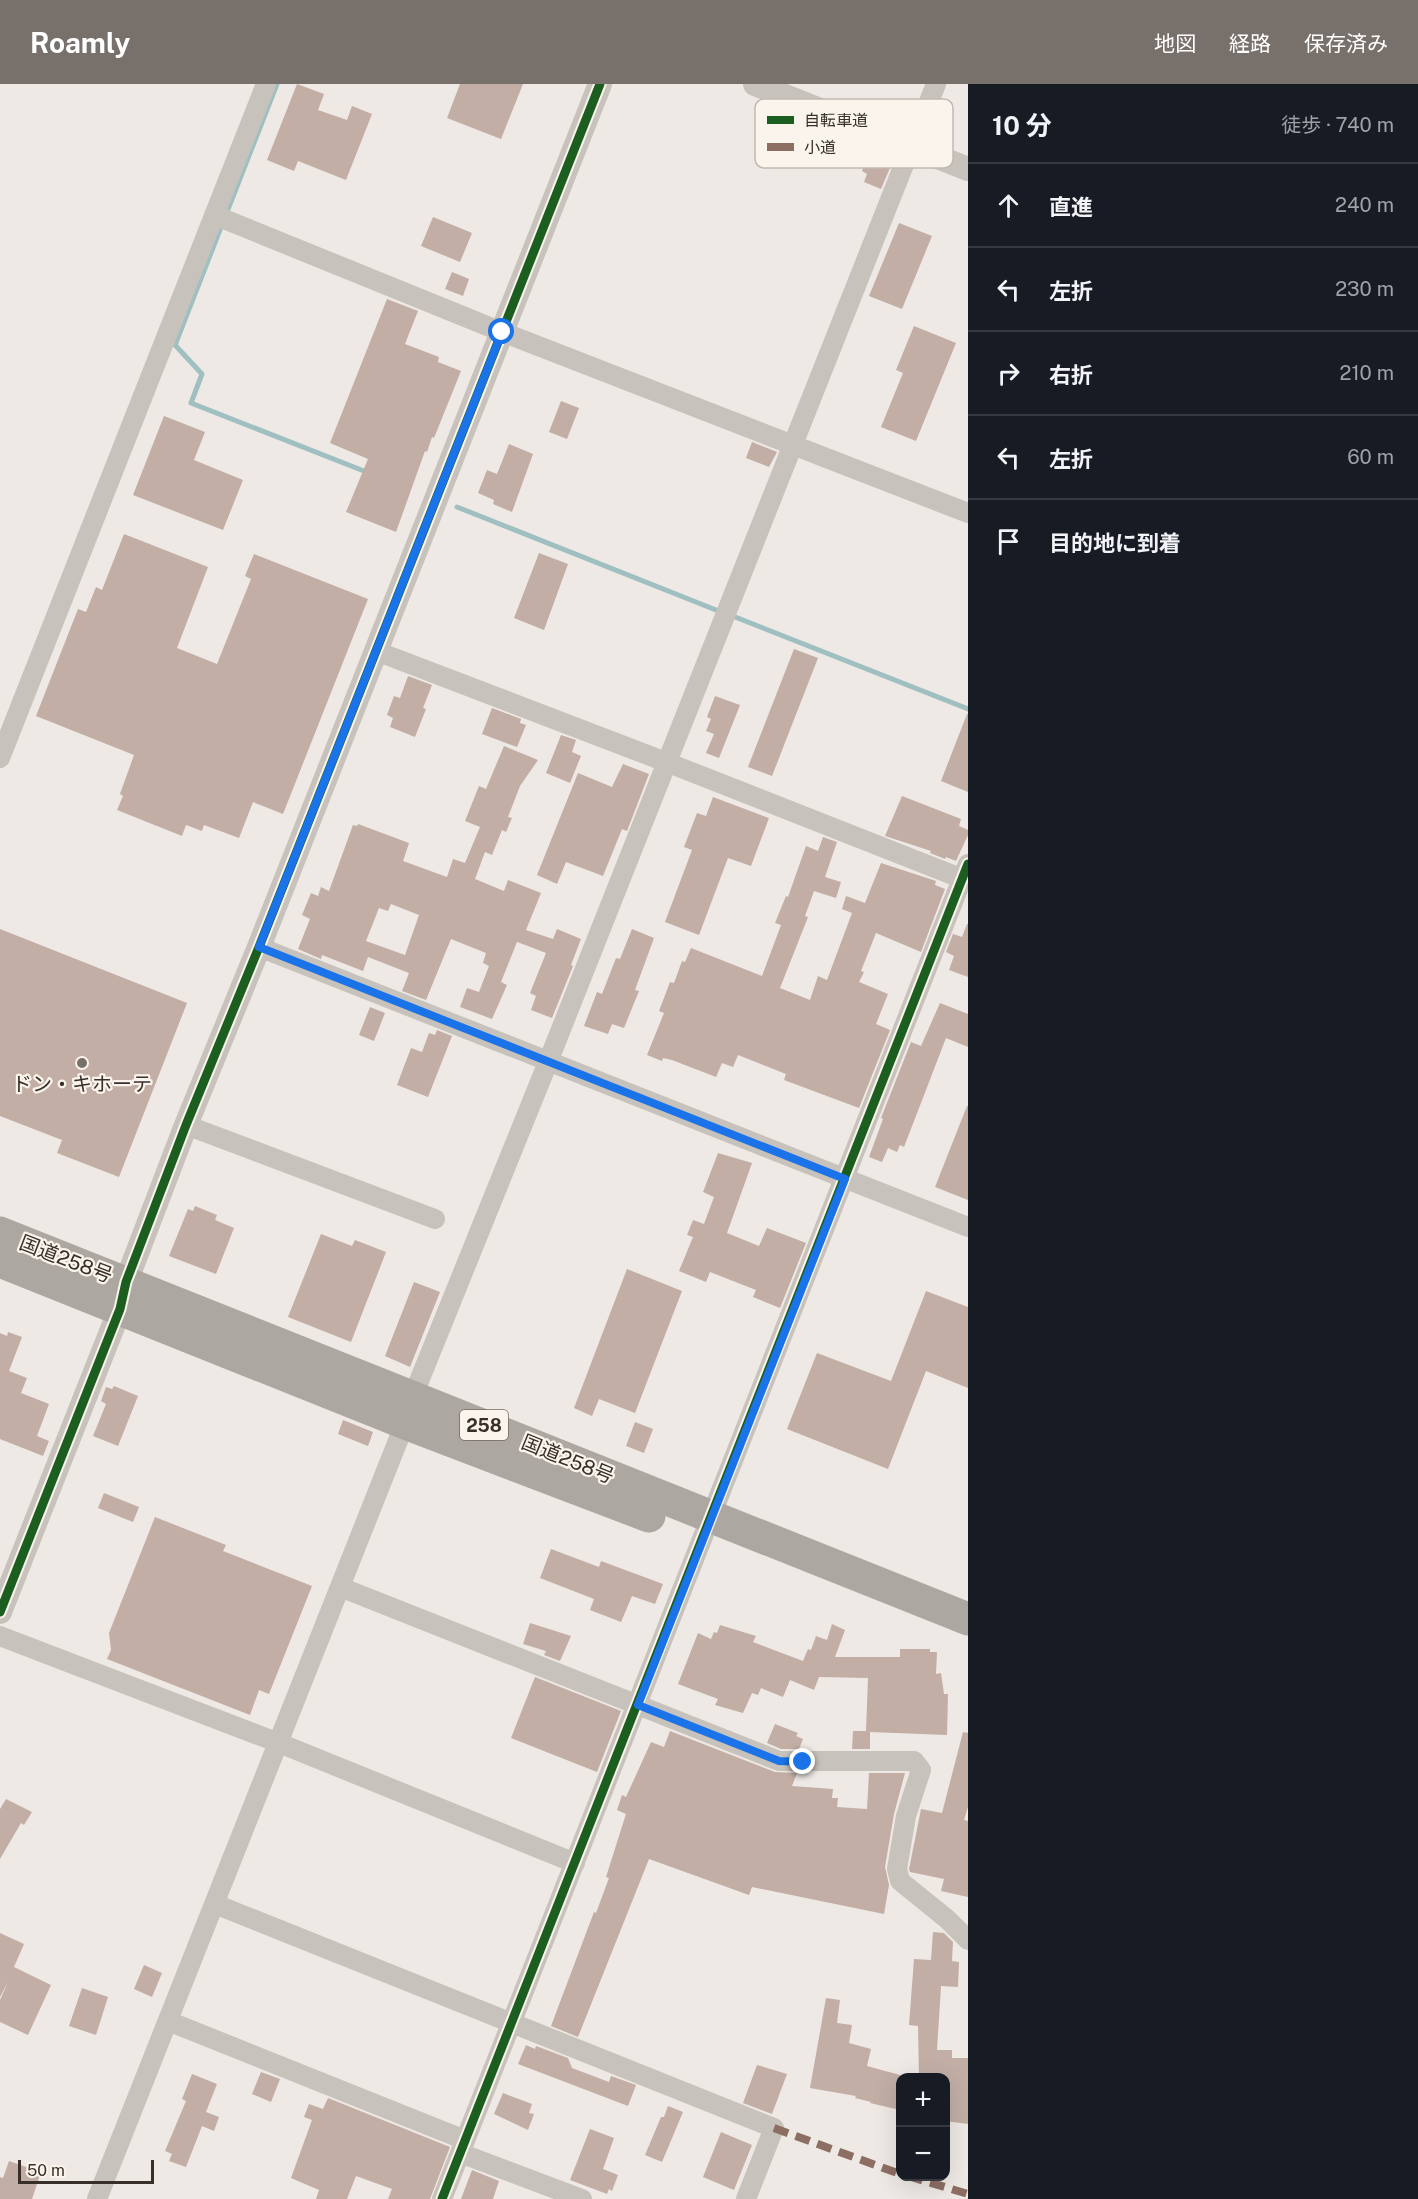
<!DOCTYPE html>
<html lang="ja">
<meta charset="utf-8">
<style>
:root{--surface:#171b24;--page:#20242c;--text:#f1f3f6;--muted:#9ea1a6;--line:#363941;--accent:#78706b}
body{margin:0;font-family:"Public Sans","Noto Sans JP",sans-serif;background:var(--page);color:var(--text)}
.controls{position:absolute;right:18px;bottom:18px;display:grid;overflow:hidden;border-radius:12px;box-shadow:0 6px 24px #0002}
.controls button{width:54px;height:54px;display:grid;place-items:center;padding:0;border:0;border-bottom:2px solid var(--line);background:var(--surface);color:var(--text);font:30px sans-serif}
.scale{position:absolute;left:18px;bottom:15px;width:136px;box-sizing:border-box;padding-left:6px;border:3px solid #392f2a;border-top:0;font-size:16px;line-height:21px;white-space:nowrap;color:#392f2a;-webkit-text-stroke:4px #faf4ec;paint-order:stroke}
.stop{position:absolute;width:18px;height:18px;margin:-14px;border:4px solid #1a73e8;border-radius:50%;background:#fff}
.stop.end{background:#1a73e8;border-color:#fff;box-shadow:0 2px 6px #0008}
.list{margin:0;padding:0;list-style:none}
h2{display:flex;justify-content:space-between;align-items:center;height:78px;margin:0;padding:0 24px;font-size:26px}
h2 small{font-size:20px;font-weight:400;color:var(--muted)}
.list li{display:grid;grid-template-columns:39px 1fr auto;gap:18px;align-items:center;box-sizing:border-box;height:84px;padding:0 24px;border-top:2px solid var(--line)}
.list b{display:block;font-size:22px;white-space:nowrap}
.list em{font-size:20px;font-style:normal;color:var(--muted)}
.icon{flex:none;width:33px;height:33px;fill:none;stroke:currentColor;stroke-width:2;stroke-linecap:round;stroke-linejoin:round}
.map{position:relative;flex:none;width:968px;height:2115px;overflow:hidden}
header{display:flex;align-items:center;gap:36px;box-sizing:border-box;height:84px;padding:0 30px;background:var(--accent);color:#fff}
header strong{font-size:28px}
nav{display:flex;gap:33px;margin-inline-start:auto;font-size:21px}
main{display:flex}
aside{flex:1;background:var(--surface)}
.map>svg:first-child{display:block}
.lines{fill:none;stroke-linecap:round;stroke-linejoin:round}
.stream{stroke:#9fbfc0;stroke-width:5}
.building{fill:#c2aea5;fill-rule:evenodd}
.minor{stroke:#c8c2bc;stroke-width:20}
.tertiary{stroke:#c8c2bc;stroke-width:24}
.trunk{stroke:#ada7a2;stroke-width:33}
.quiet{stroke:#8d6e63;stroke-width:8;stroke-dasharray:15 8;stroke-linecap:butt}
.cycleway-casing{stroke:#faf4ec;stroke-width:13}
.cycleway{stroke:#1b5e20;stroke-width:9}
.route{stroke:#1a73e8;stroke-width:8}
.poi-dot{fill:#78706b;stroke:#faf4ec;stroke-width:2}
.labels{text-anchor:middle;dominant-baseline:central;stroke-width:4.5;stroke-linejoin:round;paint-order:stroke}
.shield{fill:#faf4ec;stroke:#736a64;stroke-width:1.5}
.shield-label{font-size:18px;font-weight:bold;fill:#392f2a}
.poi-label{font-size:20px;fill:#392f2a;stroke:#faf4ec}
.street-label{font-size:20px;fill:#392f2a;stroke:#faf4ec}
.key{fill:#faf4ec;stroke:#c0b9b2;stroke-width:1.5}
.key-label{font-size:16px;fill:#392f2a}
</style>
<header>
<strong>Roamly</strong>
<nav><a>地図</a><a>経路</a><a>保存済み</a></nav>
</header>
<main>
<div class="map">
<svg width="968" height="2115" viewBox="0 0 968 2115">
<rect width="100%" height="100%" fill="#eee9e4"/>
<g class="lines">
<!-- stream -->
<path class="stream" d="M 277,0 L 175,261 L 202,290 L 191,319 L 369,389
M 457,423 L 721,528
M 730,531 L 968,625"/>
</g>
<!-- building -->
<path class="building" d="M 297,0 L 324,10 L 318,26 L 347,36 L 352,22 L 372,30 L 346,96 L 298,77 L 294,87 L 267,76 Z
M 460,0 L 523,0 L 501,55 L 447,34 Z
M 872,63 L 895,72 L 881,105 L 864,98 L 867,90 L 862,87 Z
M 433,133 L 472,149 L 460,178 L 421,162 Z
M 899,139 L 932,152 L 902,225 L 869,212 Z
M 452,188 L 469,195 L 463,212 L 445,205 Z
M 387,215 L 418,227 L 405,260 L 439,273 L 438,278 L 461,287 L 434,354 L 432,353 L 427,368 L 425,367 L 396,448 L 346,428 L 368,375 L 330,359 Z
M 914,242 L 956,259 L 916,357 L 881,343 L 903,289 L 896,286 Z
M 561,317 L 579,324 L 567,355 L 549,348 Z
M 164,332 L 205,348 L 194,376 L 243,396 L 223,446 L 133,411 Z
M 752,358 L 777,368 L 769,383 L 746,374 Z
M 509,360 L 533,370 L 512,428 L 493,420 L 494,416 L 478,409 L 487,386 L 497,390 Z
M 124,450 L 208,483 L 177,564 L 217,580 L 251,495 L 245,492 L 254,470 L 368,515 L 283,730 L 253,718 L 239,754 L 204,741 L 202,747 L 186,741 L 182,752 L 117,726 L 123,712 L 120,710 L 134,671 L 36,632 L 78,525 L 86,528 L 96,503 L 102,506 Z
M 539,469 L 568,480 L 544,546 L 514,534 Z
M 794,565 L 818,574 L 772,692 L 748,683 Z
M 408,592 L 432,601 L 423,624 L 426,625 L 415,653 L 390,643 L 393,634 L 387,631 L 394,612 L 400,614 Z
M 715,612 L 740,621 L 719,674 L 706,669 L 714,650 L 706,647 L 711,635 L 707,633 Z
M 492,624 L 521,635 L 520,639 L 526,641 L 517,663 L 482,650 Z
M 967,630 L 968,630 L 968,708 L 941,697 Z
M 561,651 L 576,656 L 572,668 L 581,672 L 570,699 L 546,689 Z
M 504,662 L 538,676 L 520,702 L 508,733 L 512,734 L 506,748 L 502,746 L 492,771 L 485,768 L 475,795 L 504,807 L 508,796 L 541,809 L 526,846 L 553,855 L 557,845 L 581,855 L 571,881 L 573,882 L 552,934 L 531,926 L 536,912 L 530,909 L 546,869 L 520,859 L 517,858 L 501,898 L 507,901 L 492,935 L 460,923 L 467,904 L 479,908 L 489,882 L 483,879 L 486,869 L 451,855 L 426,916 L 402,907 L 409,889 L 368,873 L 363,887 L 322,871 L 321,875 L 298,865 L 310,835 L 302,831 L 311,809 L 318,812 L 321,803 L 329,807 L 353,741 L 357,742 L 358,740 L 409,759 L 403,777 L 447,793 L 453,775 L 465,779 L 480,743 L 465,737 L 479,702 L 486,705 ZM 391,820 L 419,831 L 405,871 L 366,857 L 379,824 L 388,827 Z
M 623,680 L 649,690 L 627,747 L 622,745 L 603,792 L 566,778 L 557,800 L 537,791 L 578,689 L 612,703 Z
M 902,712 L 961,735 L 959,742 L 968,746 L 968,751 L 956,777 L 946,773 L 945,775 L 930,769 L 931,767 L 885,752 Z
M 713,713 L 769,734 L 751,782 L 728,774 L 699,851 L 665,838 L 692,766 L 684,763 L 697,729 L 706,732 Z
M 823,753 L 837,758 L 825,793 L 841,798 L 836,814 L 814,807 L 805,832 L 808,833 L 780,904 L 810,916 L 818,892 L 827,896 L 852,829 L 842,825 L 846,812 L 865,819 L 881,779 L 936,797 L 935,801 L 945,805 L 921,868 L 876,849 L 861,887 L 864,888 L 859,898 L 888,910 L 876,940 L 890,946 L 859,1024 L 784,996 L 786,990 L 738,971 L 733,983 L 722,979 L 716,993 L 672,976 L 663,974 L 662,977 L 647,971 L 664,929 L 659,927 L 670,898 L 674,899 L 682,877 L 685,878 L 691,864 L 762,892 L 781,841 L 775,839 L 786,812 L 788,813 L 806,762 L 818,767 Z
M 967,840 L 968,840 L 968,893 L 949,886 L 954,872 L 946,868 L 953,850 L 962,853 Z
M 0,845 L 187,919 L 119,1093 L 57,1069 L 62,1056 L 0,1032 Z
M 632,845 L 654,854 L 635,906 L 639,907 L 624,944 L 612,940 L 608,950 L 584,942 L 597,908 L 602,910 L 616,874 L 620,875 Z
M 940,919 L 968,930 L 968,963 L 946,954 L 904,1063 L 900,1061 L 897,1068 L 888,1064 L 882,1078 L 869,1073 L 883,1035 L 881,1034 L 911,958 L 921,962 Z
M 370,923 L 385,929 L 374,957 L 359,951 Z
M 437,946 L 452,952 L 428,1013 L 397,1001 L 411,964 L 422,968 L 429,949 L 435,951 Z
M 967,1022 L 968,1022 L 968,1116 L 935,1103 Z
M 718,1069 L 752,1079 L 727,1149 L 759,1162 L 767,1144 L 806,1159 L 780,1224 L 753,1213 L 756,1206 L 710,1188 L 706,1198 L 679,1187 L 693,1153 L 687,1151 L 693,1136 L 704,1140 L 714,1113 L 703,1108 Z
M 195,1122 L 217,1131 L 215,1136 L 234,1144 L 216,1190 L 169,1172 L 188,1125 L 193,1127 Z
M 321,1150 L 352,1162 L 355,1156 L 386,1168 L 351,1258 L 288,1233 Z
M 627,1185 L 682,1207 L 635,1329 L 599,1315 L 592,1332 L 574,1324 Z
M 414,1198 L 440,1208 L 410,1283 L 385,1272 Z
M 926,1207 L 968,1223 L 968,1304 L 926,1287 L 888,1385 L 787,1345 L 817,1269 L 891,1297 Z
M 8,1248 L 22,1253 L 9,1287 L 27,1294 L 21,1309 L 49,1320 L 37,1352 L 49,1357 L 43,1372 L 0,1355 L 0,1249 L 7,1252 Z
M 114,1302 L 138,1312 L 118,1362 L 93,1352 L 106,1320 L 101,1317 L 106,1303 L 112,1305 Z
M 343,1336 L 373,1348 L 368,1362 L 338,1350 Z
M 635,1338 L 653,1345 L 644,1369 L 626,1362 Z
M 104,1409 L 139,1423 L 133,1438 L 98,1424 Z
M 155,1433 L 226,1461 L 223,1467 L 312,1502 L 269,1610 L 259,1606 L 250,1631 L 107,1575 L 111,1566 L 109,1549 Z
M 551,1465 L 599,1483 L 601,1477 L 663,1500 L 655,1520 L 632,1512 L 621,1538 L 590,1526 L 594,1515 L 540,1494 Z
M 530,1539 L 571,1552 L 560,1577 L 544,1571 L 546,1567 L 523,1560 Z
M 832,1540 L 845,1546 L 835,1573 L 900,1573 L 900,1565 L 930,1565 L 930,1568 L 937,1568 L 936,1590 L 941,1589 L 944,1610 L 948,1610 L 947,1651 L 870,1648 L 870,1665 L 852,1665 L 853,1647 L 866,1647 L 868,1594 L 819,1593 L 814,1606 L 790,1596 L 783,1613 L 761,1604 L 758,1611 L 752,1609 L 743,1629 L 715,1621 L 718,1615 L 678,1600 L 698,1549 L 711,1555 L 714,1548 L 717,1549 L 720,1541 L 756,1552 L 753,1558 L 803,1577 L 808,1565 L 811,1566 L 816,1552 L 827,1556 Z
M 535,1593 L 621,1627 L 597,1688 L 511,1654 Z
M 775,1640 L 798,1649 L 796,1652 L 803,1655 L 799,1665 L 781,1665 L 767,1659 Z
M 670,1647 L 775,1688 L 797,1689 L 792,1702 L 833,1705 L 832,1714 L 838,1714 L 837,1723 L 867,1725 L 869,1689 L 905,1689 L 894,1730 L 885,1783 L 889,1801 L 884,1830 L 752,1803 L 749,1811 L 649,1775 L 578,1953 L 551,1942 L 594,1828 L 596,1829 L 609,1794 L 606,1793 L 626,1730 L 617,1726 L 622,1711 L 626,1713 L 651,1658 L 664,1663 Z
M 963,1648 L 968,1649 L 968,1723 L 964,1736 L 968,1737 L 968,1813 L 941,1807 L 944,1795 L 910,1788 L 909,1785 L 921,1725 L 942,1729 Z
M 6,1715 L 32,1728 L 24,1741 L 21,1739 L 0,1775 L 0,1725 Z
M 933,1848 L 944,1849 L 953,1858 L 952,1877 L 959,1878 L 958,1903 L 941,1902 L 937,1966 L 952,1966 L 952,1974 L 968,1974 L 968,2040 L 945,2037 L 945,1994 L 919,1994 L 918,1942 L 909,1941 L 914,1875 L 931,1876 Z
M 0,1849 L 24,1860 L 14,1883 L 51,1901 L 28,1951 L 0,1938 L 0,1916 L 8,1898 L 0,1913 Z
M 144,1881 L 162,1889 L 152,1913 L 134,1905 Z
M 82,1904 L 108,1913 L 96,1951 L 69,1942 Z
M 826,1914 L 840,1916 L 837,1939 L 852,1941 L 849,1959 L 871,1965 L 867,1982 L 900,1991 L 900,2026 L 870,2019 L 871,2018 L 855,2014 L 856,2012 L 810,2004 Z
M 526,1961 L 535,1965 L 536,1962 L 568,1974 L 572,1984 L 609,1998 L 611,1992 L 636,2001 L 628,2022 L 518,1980 Z
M 757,1981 L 787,1990 L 772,2030 L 743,2019 Z
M 261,1988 L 280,1995 L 271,2018 L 252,2010 Z
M 192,1990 L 217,2000 L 206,2028 L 219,2033 L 214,2047 L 202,2042 L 186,2083 L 169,2077 L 172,2070 L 165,2067 L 186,2017 L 182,2015 Z
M 503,2009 L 532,2020 L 529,2029 L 534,2030 L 528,2046 L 494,2030 Z
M 328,2014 L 450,2063 L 430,2115 L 388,2115 L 392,2105 L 356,2092 L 347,2115 L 316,2115 L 319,2106 L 291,2094 L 312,2036 L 304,2033 L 309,2020 L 323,2025 Z
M 668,2022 L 683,2028 L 662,2078 L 645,2071 L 661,2033 L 664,2033 Z
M 590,2045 L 614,2054 L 603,2085 L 618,2091 L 612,2107 L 609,2105 L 607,2110 L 570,2096 Z
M 721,2048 L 752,2061 L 734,2106 L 703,2093 Z
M 9,2077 L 41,2088 L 32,2115 L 0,2115 L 0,2093 L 3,2094 Z
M 472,2086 L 499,2097 L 493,2115 L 461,2115 Z"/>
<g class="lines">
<!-- minor -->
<path class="minor" d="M 214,131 L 502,248 L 968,429
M 376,567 L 666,678 L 968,797
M 0,674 L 266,0
M 259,863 L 968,1143
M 186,1041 L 435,1135
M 413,1312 L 548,978 L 936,0
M 340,1503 L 779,1677 L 914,1677 L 921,1686 L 906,1732 L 897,1785 L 900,1797 L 947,1835 L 968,1856
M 0,1552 L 279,1659 L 575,1779
M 215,1820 L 774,2044 L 746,2115
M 168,1937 L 465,2056
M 460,2069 L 582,2115
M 97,2115 L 405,1339
M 442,2115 L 968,780"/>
<!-- tertiary -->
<path class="tertiary" d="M 755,0 L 968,85
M 0,1528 L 120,1225 L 126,1198 L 186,1041 L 259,863 L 600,0"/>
<!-- trunk -->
<path class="trunk" d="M 0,1149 L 968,1535
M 0,1177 L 405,1339 L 649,1432"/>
<!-- quiet -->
<path class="quiet" d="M 774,2044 L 900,2090
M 908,2092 L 968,2110"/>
<defs>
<path id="cycleway" d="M 0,1528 L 120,1225 L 126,1198 L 186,1041 L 259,863 L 600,0
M 442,2115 L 968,780"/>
</defs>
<!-- cycleway casing -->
<use href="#cycleway" class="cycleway-casing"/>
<!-- cycleway -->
<use href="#cycleway" class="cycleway"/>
</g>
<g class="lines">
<!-- route -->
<path class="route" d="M 502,248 L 259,863 L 845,1095 L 638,1621 L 779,1677 L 803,1678"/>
</g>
<!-- markers -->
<circle class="poi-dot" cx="82" cy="979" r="6"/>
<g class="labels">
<!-- shield labels -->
<rect class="shield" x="460" y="1326" width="48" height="30" rx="4.5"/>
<g class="shield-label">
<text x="484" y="1341">258</text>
</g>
<!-- poi labels -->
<g class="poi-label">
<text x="82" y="1000">ドン・キホーテ</text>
</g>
<!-- street labels -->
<g class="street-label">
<text transform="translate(66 1175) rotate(21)">国道258号</text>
<text transform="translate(568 1375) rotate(22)">国道258号</text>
</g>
</g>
<!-- legend -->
<rect x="755" y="15" width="198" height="69" rx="9" class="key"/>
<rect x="767" y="32" width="27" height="8" fill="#1b5e20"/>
<rect x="767" y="59" width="27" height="8" fill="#8d6e63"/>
<g class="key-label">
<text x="804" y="42">自転車道</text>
<text x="804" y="69">小道</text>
</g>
</svg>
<div class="controls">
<button>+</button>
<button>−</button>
</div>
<div class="scale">50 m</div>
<div class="stop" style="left:502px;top:248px"></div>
<div class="stop end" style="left:803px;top:1678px"></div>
</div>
<aside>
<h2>10 分<small>徒歩 · 740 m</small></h2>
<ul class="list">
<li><svg class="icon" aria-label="ahead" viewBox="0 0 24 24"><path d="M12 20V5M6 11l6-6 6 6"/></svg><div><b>直進</b></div><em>240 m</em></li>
<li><svg class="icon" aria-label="left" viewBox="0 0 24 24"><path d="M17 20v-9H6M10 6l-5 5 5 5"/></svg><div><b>左折</b></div><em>230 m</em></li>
<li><svg class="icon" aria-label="right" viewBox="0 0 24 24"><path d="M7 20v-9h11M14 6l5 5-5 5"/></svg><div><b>右折</b></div><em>210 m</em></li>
<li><svg class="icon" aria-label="left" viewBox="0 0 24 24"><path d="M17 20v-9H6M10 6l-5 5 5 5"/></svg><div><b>左折</b></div><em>60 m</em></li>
<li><svg class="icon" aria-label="arrive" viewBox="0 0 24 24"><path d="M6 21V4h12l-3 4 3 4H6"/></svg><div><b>目的地に到着</b></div></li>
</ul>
</aside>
</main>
